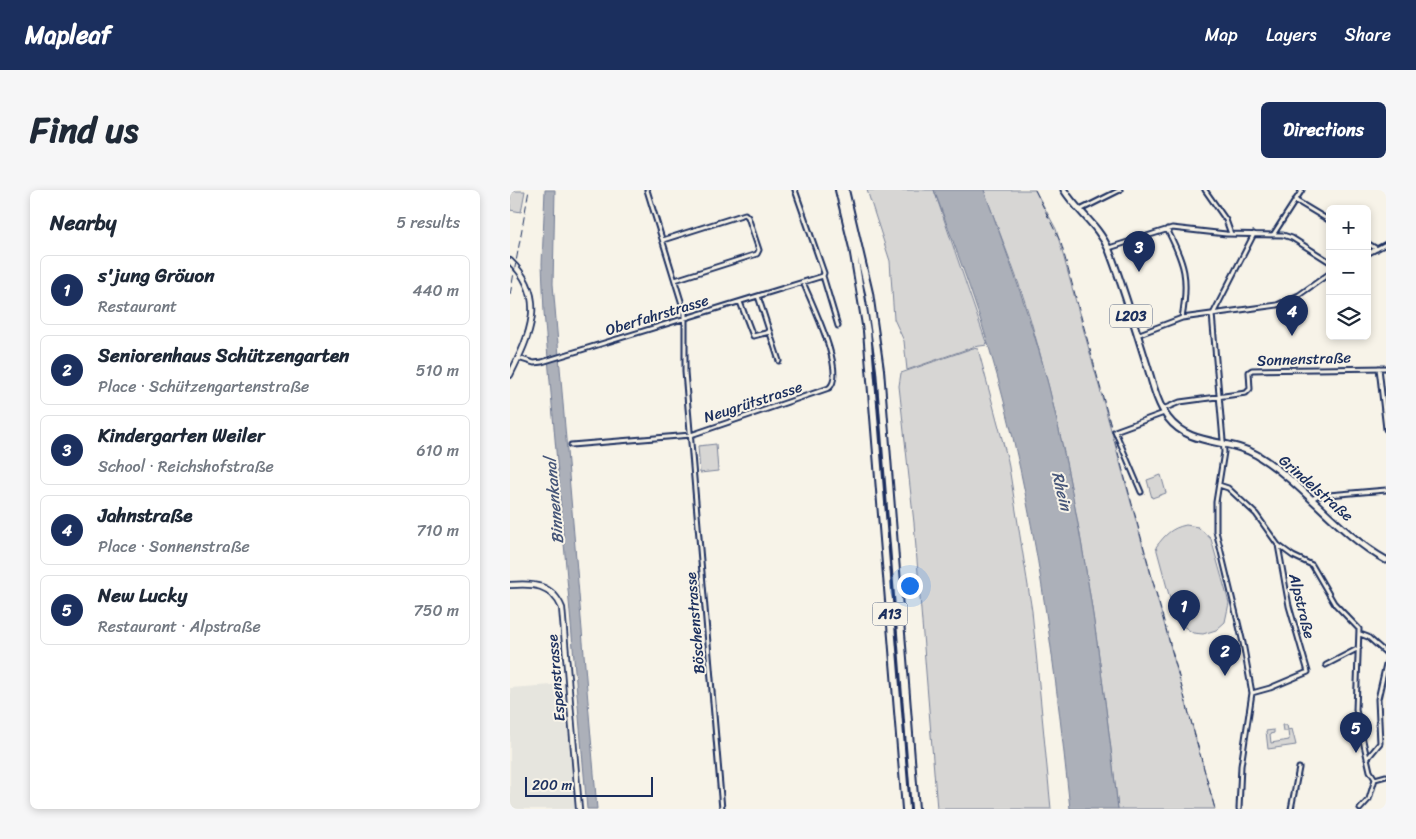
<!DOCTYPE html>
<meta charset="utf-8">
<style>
:root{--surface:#fff;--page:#f6f6f7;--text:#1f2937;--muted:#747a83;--line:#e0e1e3;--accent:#1b2f5e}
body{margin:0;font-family:Sriracha,sans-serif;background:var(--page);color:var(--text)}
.controls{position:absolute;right:15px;top:15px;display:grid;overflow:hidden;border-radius:8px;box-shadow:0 2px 8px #0003}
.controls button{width:45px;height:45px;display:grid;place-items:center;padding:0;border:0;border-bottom:1px solid var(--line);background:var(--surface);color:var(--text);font:25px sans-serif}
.scale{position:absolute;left:15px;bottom:12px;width:128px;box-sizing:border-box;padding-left:5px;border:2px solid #1b2f5e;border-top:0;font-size:14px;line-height:18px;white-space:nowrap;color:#1b2f5e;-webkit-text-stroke:4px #f7f3e8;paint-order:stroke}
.you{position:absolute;left:399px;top:395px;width:18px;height:18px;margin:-12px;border:4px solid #fff;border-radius:50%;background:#1a73e8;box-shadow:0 0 0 8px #1a73e833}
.badge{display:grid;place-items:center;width:32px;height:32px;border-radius:50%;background:var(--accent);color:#fff;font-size:16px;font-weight:700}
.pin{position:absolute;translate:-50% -41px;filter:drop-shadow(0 1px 2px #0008)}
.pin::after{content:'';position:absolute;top:26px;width:18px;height:15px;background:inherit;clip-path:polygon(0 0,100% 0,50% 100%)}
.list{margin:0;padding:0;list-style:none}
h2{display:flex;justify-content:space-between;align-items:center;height:65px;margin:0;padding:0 20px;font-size:21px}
h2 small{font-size:16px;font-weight:400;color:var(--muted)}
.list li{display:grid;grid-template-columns:32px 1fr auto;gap:15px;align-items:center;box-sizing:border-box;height:70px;margin:0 10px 10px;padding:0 10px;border:1px solid var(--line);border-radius:8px}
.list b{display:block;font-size:19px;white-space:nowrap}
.list p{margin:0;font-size:16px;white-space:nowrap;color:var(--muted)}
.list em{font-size:16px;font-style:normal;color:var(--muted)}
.icon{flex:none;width:28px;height:28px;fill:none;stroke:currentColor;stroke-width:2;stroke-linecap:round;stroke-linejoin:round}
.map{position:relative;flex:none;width:876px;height:619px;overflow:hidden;border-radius:8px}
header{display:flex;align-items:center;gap:30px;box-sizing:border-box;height:70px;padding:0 25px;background:var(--accent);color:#fff}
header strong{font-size:24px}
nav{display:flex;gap:28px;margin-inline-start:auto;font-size:18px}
.intro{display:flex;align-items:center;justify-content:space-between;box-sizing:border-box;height:120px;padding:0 30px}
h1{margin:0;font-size:35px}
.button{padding:12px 22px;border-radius:8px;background:var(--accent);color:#fff;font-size:18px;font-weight:700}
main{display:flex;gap:30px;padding:0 30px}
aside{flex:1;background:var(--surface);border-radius:8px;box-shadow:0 2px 8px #0003}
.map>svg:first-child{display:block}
.built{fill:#e6e5de}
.green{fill:#d7d6d4;stroke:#798299}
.water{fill:#acb0b9;stroke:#727c95}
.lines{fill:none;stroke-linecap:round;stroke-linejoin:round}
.minor-casing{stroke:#1b2f5e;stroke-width:7}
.tertiary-casing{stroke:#1b2f5e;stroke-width:8}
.primary-casing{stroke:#1b2f5e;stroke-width:9}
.motorway-casing{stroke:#1b2f5e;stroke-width:10}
.minor{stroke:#f7f3e8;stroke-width:3}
.tertiary{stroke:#f7f3e8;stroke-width:4.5}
.primary{stroke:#f7f3e8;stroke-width:5}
.motorway{stroke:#f7f3e8;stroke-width:6}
.rail{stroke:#1b2f5e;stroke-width:1;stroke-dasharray:8 4;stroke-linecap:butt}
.labels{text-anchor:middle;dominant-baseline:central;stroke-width:4;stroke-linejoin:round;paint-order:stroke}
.shield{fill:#f7f3e8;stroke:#5d6a87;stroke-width:1}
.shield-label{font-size:14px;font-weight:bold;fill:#1b2f5e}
.street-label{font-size:15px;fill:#1b2f5e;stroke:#f7f3e8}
.water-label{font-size:16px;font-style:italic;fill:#465679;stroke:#f7f3e8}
</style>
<header>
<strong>Mapleaf</strong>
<nav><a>Map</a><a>Layers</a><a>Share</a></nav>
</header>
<div class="intro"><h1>Find us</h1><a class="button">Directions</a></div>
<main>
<aside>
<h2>Nearby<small>5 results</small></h2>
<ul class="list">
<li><span class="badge">1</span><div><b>s'jung Gröuon</b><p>Restaurant</p></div><em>440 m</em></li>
<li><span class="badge">2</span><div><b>Seniorenhaus Schützengarten</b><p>Place · Schützengartenstraße</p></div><em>510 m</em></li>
<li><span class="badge">3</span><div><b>Kindergarten Weiler</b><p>School · Reichshofstraße</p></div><em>610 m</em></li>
<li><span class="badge">4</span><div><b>Jahnstraße</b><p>Place · Sonnenstraße</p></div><em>710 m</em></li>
<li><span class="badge">5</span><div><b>New Lucky</b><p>Restaurant · Alpstraße</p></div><em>750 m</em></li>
</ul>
</aside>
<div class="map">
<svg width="876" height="619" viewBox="0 0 876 619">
<rect width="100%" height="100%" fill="#f7f3e8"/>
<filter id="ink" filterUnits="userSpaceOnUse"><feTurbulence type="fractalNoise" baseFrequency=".02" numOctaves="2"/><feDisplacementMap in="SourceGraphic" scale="10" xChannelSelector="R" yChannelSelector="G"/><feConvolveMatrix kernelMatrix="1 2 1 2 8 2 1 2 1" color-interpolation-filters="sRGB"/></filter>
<g filter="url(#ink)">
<!-- built -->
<path class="built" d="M 56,494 L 66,619 L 0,619 L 0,498 Z"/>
<!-- green -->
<path class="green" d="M 357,0 L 424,0 L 477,155 L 463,157 L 397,180 L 394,151 L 384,129 L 380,71 Z
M 474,0 L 525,0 L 546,39 L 705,619 L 608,619 C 589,454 567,288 520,128 C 507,85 489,43 474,0 Z
M 0,1 L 15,1 L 11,22 L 0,20 Z
M 463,158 L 468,159 L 498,271 L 522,421 L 541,619 L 427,619 L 404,333 L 389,196 L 391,183 Z
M 206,254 L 208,281 L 190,283 L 188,256 Z
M 651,285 L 656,303 L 642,308 L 637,290 Z
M 676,335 L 688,337 L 701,349 L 719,413 L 715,432 L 706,440 L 693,444 L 683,443 L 666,431 L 646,357 C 655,345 661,338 676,335 Z
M 772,535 L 777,535 L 778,540 L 782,539 L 786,555 L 758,559 L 756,541 L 764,540 L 764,543 L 760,544 L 761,553 L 779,550 L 778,541 L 773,541 Z"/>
<!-- water -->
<path class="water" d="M 35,0 L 45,0 L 43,94 L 87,619 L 77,619 L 34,122 L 32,74 Z
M 424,0 L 474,0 C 501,75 529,149 546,227 C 576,356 593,488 608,619 L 560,619 C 543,454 521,287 470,128 C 456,85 440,43 424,0 Z"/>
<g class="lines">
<defs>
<path id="minor" d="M 137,0 L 175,124 L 175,182 L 212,619
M 285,0 L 314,83 L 313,86 L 328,136
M 695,0 L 716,30 L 721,44
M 785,10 L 820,31
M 570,20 L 610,0
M 657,39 C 675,74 679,88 672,128
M 763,45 L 792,0
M 153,50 L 235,24 L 238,27 L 249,60 L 247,64 L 165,90
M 857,53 L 867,59
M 599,58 L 662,38 L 716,44 L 773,45 L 782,48 L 820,72
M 857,64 L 876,54
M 248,106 L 269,171
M 230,112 L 243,146 L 260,142
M 702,124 L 714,262 L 706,312 L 706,341 L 733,453 L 742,503 L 731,576 L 729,619
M 703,124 L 744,44
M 627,145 L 672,128 L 767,115 L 789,105 L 820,83
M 8,168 L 24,173 L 32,172 L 313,86
M 869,178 L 876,239
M 653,219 L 670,212 L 736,203 L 740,199 L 739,182 L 742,180 L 876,178
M 61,255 L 181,245 L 319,198 C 337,184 301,112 293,92
M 709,295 L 718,298 L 746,324 L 768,355 L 783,366 L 802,375 L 824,413 L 849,439 L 846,520 L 860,581 L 865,589
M 631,302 L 605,241 L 654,223
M 802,309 L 807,306 L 876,300
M 850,444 L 858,447 L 876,463
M 816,475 L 849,458
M 742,503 L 760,498 L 798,482 L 779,416 L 768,355
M 857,569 L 870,553 L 868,509 L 876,474
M 781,619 L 789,578
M 850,619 L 859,609 L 865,589 L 876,586"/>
<path id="tertiary" d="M 0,71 C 38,107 20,145 0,185
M 0,395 C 23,393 42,394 52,418 L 69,619"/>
<path id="primary" d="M 554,0 C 567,21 589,36 599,60 C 613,96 624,134 636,172 C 642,190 646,212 658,228 C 680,257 718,248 747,265 C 795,294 827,343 876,370"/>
<path id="motorway" d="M 329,0 L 343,58 L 357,141 L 396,619
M 335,0 L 359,103 L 370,180 L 405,619"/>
</defs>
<!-- minor casing -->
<use href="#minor" class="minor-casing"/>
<!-- tertiary casing -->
<use href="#tertiary" class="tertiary-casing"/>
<!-- primary casing -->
<use href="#primary" class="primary-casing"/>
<!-- motorway casing -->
<use href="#motorway" class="motorway-casing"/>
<!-- minor -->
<use href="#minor" class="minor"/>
<!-- tertiary -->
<use href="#tertiary" class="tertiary"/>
<!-- primary -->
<use href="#primary" class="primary"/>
<!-- motorway -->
<use href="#motorway" class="motorway"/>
<!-- rail -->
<path class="rail" d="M 525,0 L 551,53 L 705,619
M 0,105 L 19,0"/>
</g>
</g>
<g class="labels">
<!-- shield labels -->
<g class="shield">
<rect x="600" y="114.5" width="42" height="23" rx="4"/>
<rect x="362.5" y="412.5" width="35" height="23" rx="4"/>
</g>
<g class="shield-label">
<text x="621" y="126">L203</text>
<text x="380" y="424">A13</text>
</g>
<!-- street labels -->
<g class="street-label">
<text transform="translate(147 125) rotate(-17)">Oberfahrstrasse</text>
<text transform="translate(794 169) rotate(-2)">Sonnenstraße</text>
<text transform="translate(243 212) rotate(-18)">Neugrütstrasse</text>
<text transform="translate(806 298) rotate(41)">Grindelstraße</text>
<text transform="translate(792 416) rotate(76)">Alpstraße</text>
<text transform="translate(185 433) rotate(-95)">Böschenstrasse</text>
<text transform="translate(46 488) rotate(-95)">Espenstrasse</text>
</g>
<!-- water labels -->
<g class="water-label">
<text transform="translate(552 301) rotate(76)">Rhein</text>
<text transform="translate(44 311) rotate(-95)">Binnenkanal</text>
</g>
</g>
</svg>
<div class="controls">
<button>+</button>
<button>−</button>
<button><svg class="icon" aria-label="layers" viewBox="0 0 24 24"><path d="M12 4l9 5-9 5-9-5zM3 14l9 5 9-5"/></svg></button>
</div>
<div class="scale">200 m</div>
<div class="you"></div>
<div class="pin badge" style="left:674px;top:441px">1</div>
<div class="pin badge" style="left:715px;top:486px">2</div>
<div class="pin badge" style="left:629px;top:82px">3</div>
<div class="pin badge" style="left:782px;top:146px">4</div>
<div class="pin badge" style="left:846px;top:563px">5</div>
</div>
</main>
